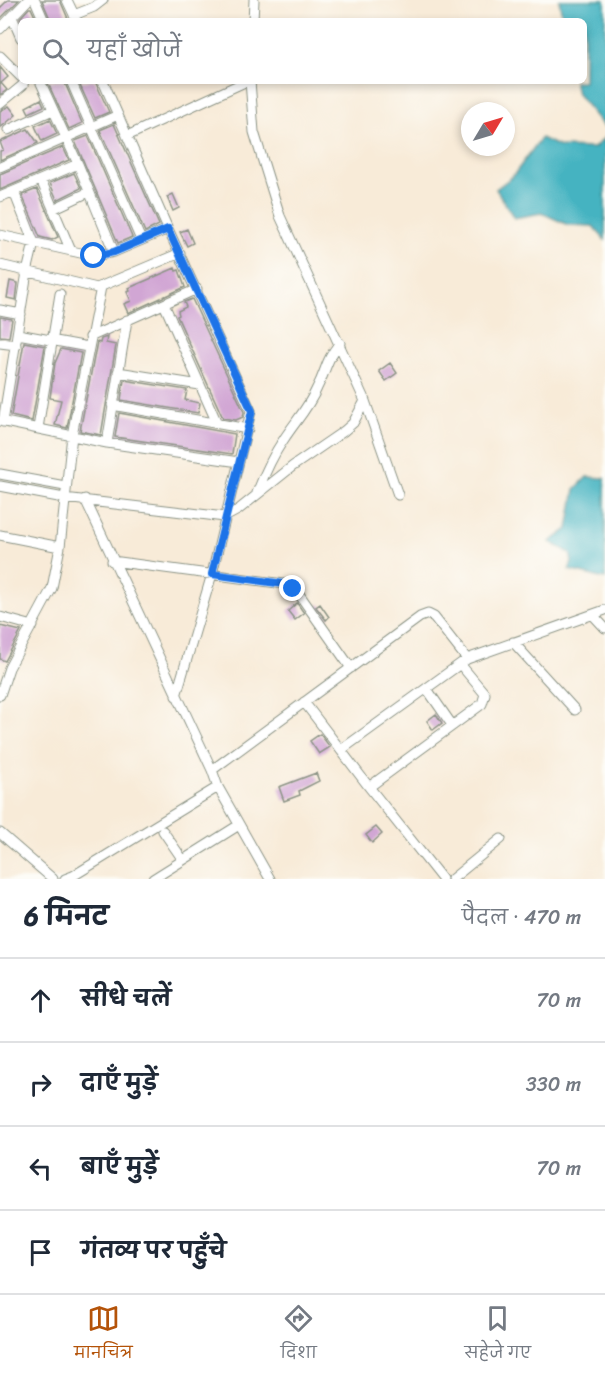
<!DOCTYPE html>
<html lang="hi">
<meta charset="utf-8">
<style>
:root{--surface:#fff;--page:#f6f6f7;--text:#1f2937;--muted:#747a83;--line:#e0e1e3;--accent:#b45309}
body{margin:0;font-family:Sriracha,"Playpen Sans Deva",sans-serif;background:var(--page);color:var(--text)}
.compass{position:absolute;left:461px;top:102px;width:54px;height:54px;border-radius:50%;background:var(--surface);box-shadow:0 3px 9px #0003;rotate:52deg}
.stop{position:absolute;width:18px;height:18px;margin:-14px;border:4px solid #1a73e8;border-radius:50%;background:#fff}
.stop.end{background:#1a73e8;border-color:#fff;box-shadow:0 2px 6px #0008}
.list{margin:0;padding:0;list-style:none}
h2{display:flex;justify-content:space-between;align-items:center;height:78px;margin:0;padding:0 24px;font-size:26px}
h2 small{font-size:20px;font-weight:400;color:var(--muted)}
.list li{display:grid;grid-template-columns:39px 1fr auto;gap:18px;align-items:center;box-sizing:border-box;height:84px;padding:0 24px;border-top:2px solid var(--line)}
.list b{display:block;font-size:22px;white-space:nowrap}
.list em{font-size:20px;font-style:normal;color:var(--muted)}
.icon{flex:none;width:33px;height:33px;fill:none;stroke:currentColor;stroke-width:2;stroke-linecap:round;stroke-linejoin:round}
.map{position:relative;flex:none;width:605px;height:879px;overflow:hidden}
.search{position:absolute;background:var(--surface);box-shadow:0 3px 9px #0003;left:18px;right:18px;top:18px;height:66px;display:flex;align-items:center;gap:15px;box-sizing:border-box;padding:0 21px;border-radius:9px;color:var(--muted);font-size:22px}
.sheet{height:414px;background:var(--surface)}
nav{display:flex;justify-content:space-around;align-items:center;box-sizing:border-box;height:84px;border-top:2px solid var(--line);background:var(--surface);font-size:16px;color:var(--muted)}
nav a{display:grid;justify-items:center;gap:3px}
nav .on{color:var(--accent)}
.map>svg:first-child{display:block}
.water{fill:#45b3c1;stroke:#32787a;stroke-width:1.5}
.building{fill:#d1a6d4}
.lines{fill:none;stroke-linecap:round;stroke-linejoin:round}
.minor-casing{stroke:#8c9486;stroke-width:11}
.minor{stroke:#fff;stroke-width:9}
.route{stroke:#1a73e8;stroke-width:8}
</style>
<div class="map">
<svg width="605" height="879" viewBox="0 0 605 879">
<rect width="100%" height="100%" fill="#fdfcf7"/>
<filter id="ink" filterUnits="userSpaceOnUse"><feTurbulence type="fractalNoise" baseFrequency=".0167" numOctaves="2"/><feDisplacementMap in="SourceGraphic" scale="12" xChannelSelector="R" yChannelSelector="G"/><feConvolveMatrix kernelMatrix="1 2 1 2 8 2 1 2 1" color-interpolation-filters="sRGB"/></filter>
<filter id="wash" filterUnits="userSpaceOnUse"><feTurbulence type="fractalNoise" baseFrequency=".008" numOctaves="4" result="noise"/><feDisplacementMap in="SourceGraphic" scale="24" xChannelSelector="R" yChannelSelector="G"/><feGaussianBlur stdDeviation="1.35" result="paint"/><feColorMatrix in="noise" values="0 0 0 0 0 0 0 0 0 0 0 0 0 0 0 0 0 1.4 0 .05"/><feComposite in="paint" operator="in"/></filter>
<g filter="url(#wash)">
<rect width="100%" height="100%" fill="#f8ebd8"/>
<!-- water -->
<path class="water" d="M 559,0 L 605,0 L 605,128 L 577,94 L 574,81 L 584,81 L 584,21 L 563,21 Z
M 605,137 L 605,240 L 593,226 L 568,225 L 542,213 L 514,218 L 496,189 L 513,176 L 541,138 L 560,147 L 594,148 Z
M 587,477 L 605,478 L 605,579 L 569,570 L 572,562 L 570,553 L 550,542 L 568,529 L 575,489 Z"/>
<g id="blocks">
<!-- building -->
<path class="building" d="M 8,0 L 19,0 L 0,19 L 0,8 Z
M 42,0 L 60,0 L 69,21 L 51,21 Z
M 29,8 L 31,8 L 37,21 L 21,21 L 20,18 Z
M 0,67 L 8,77 L 1,83 L 7,90 L 0,95 Z
M 47,81 L 64,81 L 82,123 L 69,129 Z
M 78,81 L 95,81 L 109,112 L 95,118 Z
M 41,99 L 44,106 L 29,113 L 26,107 Z
M 9,106 L 16,115 L 0,128 L 0,111 Z
M 50,119 L 57,134 L 42,141 L 35,126 Z
M 114,124 L 159,225 L 145,232 L 100,130 Z
M 28,129 L 38,143 L 0,160 L 0,151 L 3,150 L 0,142 Z
M 88,136 L 132,237 L 118,243 L 75,141 Z
M 63,147 L 69,160 L 0,190 L 0,174 Z
M 74,173 L 81,188 L 57,200 L 50,183 Z
M 37,189 L 58,237 L 52,240 L 40,237 L 22,195 Z
M 173,194 L 179,208 L 173,211 L 167,197 Z
M 187,229 L 193,243 L 187,246 L 180,232 Z
M 175,268 L 176,271 L 179,270 L 185,287 L 128,313 L 124,304 L 131,301 L 127,292 L 130,291 L 129,288 Z
M 10,281 L 18,283 L 16,300 L 7,298 Z
M 192,299 L 244,412 L 243,417 L 236,420 L 223,418 L 177,316 L 179,315 L 178,311 L 186,307 L 184,302 Z
M 0,317 L 12,319 L 9,337 L 0,336 Z
M 107,337 L 106,343 L 116,345 L 101,435 L 80,431 L 97,342 L 100,343 L 101,339 Z
M 24,342 L 45,346 L 32,421 L 11,416 Z
M 61,349 L 81,353 L 67,428 L 55,425 L 61,400 L 50,398 L 55,363 Z
M 390,363 L 397,373 L 386,381 L 379,371 Z
M 124,380 L 187,390 L 185,400 L 200,403 L 198,413 L 121,400 Z
M 119,413 L 235,434 L 232,454 L 115,437 Z
M 297,603 L 304,613 L 295,620 L 288,611 Z
M 320,604 L 329,617 L 326,620 L 316,607 Z
M 0,626 L 21,631 L 5,661 L 0,659 Z
M 436,714 L 442,723 L 433,730 L 427,721 Z
M 320,734 L 330,747 L 319,754 L 310,741 Z
M 316,773 L 319,781 L 299,791 L 300,795 L 284,801 L 279,787 Z
M 376,827 L 382,834 L 372,843 L 366,835 Z"/>
</g>
</g>
<g filter="url(#ink)">
<use href="#blocks" fill-opacity="0" stroke="#8c9486" stroke-width="1.5"/>
<g class="lines">
<defs>
<path id="minor" d="M 35,0 L 44,21
M 67,0 L 77,21
M 74,15 L 94,7 L 103,0
M 12,17 L 21,38
M 253,21 L 254,0
M 0,29 L 28,0
M 0,56 L 21,77
M 40,81 L 78,164 L 114,252
M 71,81 L 141,240
M 103,81 L 168,229 L 251,411 L 212,574 L 176,696
M 250,81 L 254,132 L 280,216 L 365,401 L 398,495
M 0,104 L 23,85 L 24,81
M 8,130 L 53,110
M 127,136 L 247,81
M 0,167 L 118,115
M 41,180 L 71,251
M 0,197 L 78,164
M 53,209 L 89,192
M 0,235 L 94,256 L 114,252 L 168,229
M 0,265 L 97,288 L 180,253
M 164,304 L 217,423
M 0,310 L 21,314
M 18,334 L 88,347
M 90,337 L 197,289
M 0,343 L 16,345
M 118,372 L 200,385
M 112,405 L 248,429
M 0,421 L 107,443 L 239,462
M 3,422 L 27,272 L 34,243 L 14,192
M 38,428 L 60,294
M 107,443 L 127,320
M 0,474 L 65,486
M 0,486 L 64,498 L 225,517 L 238,510 L 293,466 L 344,431 L 353,423 L 365,401
M 257,493 C 264,475 273,455 284,439 C 295,422 309,407 317,388 C 327,369 325,361 340,343
M 85,499 L 212,770 L 218,787 L 270,879
M 0,535 L 60,547
M 112,561 L 284,584 L 299,594 L 351,668
M 593,615 L 605,628
M 0,617 L 33,626
M 513,642 L 575,710
M 427,689 L 452,725
M 0,695 L 9,668 L 52,588 L 60,547 L 72,435 L 101,287
M 304,702 L 369,787 L 442,879
M 341,750 L 467,659 L 605,610
M 212,770 L 420,617 L 428,614 L 434,617 L 467,659
M 369,787 L 482,704 L 485,694 L 460,664
M 163,831 L 183,860
M 0,833 L 53,879
M 65,879 L 73,876 L 218,787
M 153,879 L 239,825
M 452,879 L 501,839"/>
</defs>
<!-- minor casing -->
<use href="#minor" class="minor-casing"/>
<!-- minor -->
<use href="#minor" class="minor"/>
</g>
</g>
<g class="lines" filter="url(#ink)">
<!-- route -->
<path class="route" d="M 94,256 L 114,252 L 168,229 L 252,411 L 212,574 L 284,584 L 293,589"/>
</g>
</svg>
<svg class="compass" viewBox="-18 -18 36 36"><path d="M0-13l5 13h-10z" fill="#e53935"/><path d="M0 13l5-13h-10z" fill="#747a83"/></svg>
<div class="stop" style="left:94px;top:256px"></div>
<div class="stop end" style="left:293px;top:589px"></div>
<div class="search"><svg class="icon" aria-label="search" viewBox="0 0 24 24"><circle cx="10" cy="10" r="6"/><path d="M15 15l6 6"/></svg>यहाँ खोजें</div>
</div>
<section class="sheet">
<h2>6 मिनट<small>पैदल · 470 m</small></h2>
<ul class="list">
<li><svg class="icon" aria-label="ahead" viewBox="0 0 24 24"><path d="M12 20V5M6 11l6-6 6 6"/></svg><div><b>सीधे चलें</b></div><em>70 m</em></li>
<li><svg class="icon" aria-label="right" viewBox="0 0 24 24"><path d="M7 20v-9h11M14 6l5 5-5 5"/></svg><div><b>दाएँ मुड़ें</b></div><em>330 m</em></li>
<li><svg class="icon" aria-label="left" viewBox="0 0 24 24"><path d="M17 20v-9H6M10 6l-5 5 5 5"/></svg><div><b>बाएँ मुड़ें</b></div><em>70 m</em></li>
<li><svg class="icon" aria-label="arrive" viewBox="0 0 24 24"><path d="M6 21V4h12l-3 4 3 4H6"/></svg><div><b>गंतव्य पर पहुँचे</b></div></li>
</ul>
</section>
<nav>
<a class="on"><svg class="icon" aria-label="map" viewBox="0 0 24 24"><path d="M3 6l6-2 6 2 6-2v14l-6 2-6-2-6 2zM9 4v14M15 6v14"/></svg>मानचित्र</a>
<a><svg class="icon" aria-label="directions" viewBox="0 0 24 24"><path d="M12 3l9 9-9 9-9-9zM9 14v-3h6M13 9l2 2-2 2"/></svg>दिशा</a>
<a><svg class="icon" aria-label="saved" viewBox="0 0 24 24"><path d="M7 4h10v16l-5-4-5 4z"/></svg>सहेजे गए</a>
</nav>
